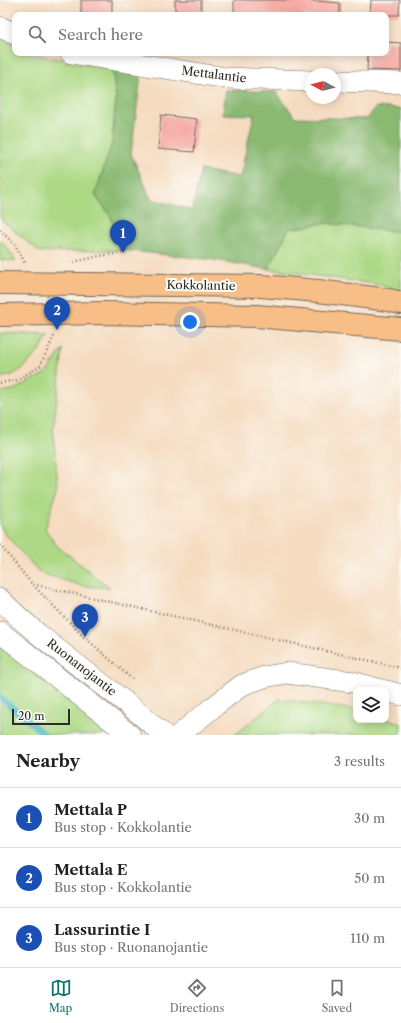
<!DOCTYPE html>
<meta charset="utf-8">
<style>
:root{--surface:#fff;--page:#f2f2f2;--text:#202124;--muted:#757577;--line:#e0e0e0;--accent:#0f766e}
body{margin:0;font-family:"Libre Caslon Text",serif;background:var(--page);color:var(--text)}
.controls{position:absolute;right:12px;bottom:12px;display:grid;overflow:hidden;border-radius:8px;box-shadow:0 2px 10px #0003}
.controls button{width:36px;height:36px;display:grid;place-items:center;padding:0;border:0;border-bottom:1px solid var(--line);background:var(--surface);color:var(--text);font:20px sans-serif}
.compass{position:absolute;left:305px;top:68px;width:36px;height:36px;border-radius:50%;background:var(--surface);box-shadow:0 2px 10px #0003;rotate:277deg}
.scale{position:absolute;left:12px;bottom:10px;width:58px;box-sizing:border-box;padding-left:4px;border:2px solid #2b2b2b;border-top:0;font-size:11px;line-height:14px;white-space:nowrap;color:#2b2b2b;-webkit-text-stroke:3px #fdfcf7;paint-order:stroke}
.you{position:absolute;left:190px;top:322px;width:14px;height:14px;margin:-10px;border:3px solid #fff;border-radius:50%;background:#1a73e8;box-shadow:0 0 0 6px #1a73e833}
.badge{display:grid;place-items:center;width:26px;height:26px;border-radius:50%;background:var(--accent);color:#fff;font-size:13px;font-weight:700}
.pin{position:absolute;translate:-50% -33px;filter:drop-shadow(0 1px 2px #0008)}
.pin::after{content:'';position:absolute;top:21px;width:14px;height:12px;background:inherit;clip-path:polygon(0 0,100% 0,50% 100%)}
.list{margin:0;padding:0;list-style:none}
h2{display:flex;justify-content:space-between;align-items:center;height:52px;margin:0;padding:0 16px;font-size:17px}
h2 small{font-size:13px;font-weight:400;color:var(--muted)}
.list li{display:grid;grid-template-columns:26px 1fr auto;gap:12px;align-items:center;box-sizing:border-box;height:60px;padding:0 16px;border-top:1px solid var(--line)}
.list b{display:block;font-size:15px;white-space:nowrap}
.list p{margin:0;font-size:13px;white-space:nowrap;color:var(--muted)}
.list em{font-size:13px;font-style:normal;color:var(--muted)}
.icon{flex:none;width:22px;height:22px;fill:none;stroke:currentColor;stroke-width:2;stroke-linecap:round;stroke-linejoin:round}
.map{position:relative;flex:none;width:401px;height:735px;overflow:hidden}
.search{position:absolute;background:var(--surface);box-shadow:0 2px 10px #0003;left:12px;right:12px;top:12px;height:44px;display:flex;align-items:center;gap:10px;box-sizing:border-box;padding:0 14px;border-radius:8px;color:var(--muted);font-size:15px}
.sheet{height:232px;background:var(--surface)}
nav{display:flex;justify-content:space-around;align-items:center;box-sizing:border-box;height:56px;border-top:1px solid var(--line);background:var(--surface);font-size:11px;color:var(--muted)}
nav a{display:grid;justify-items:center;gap:2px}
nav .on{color:var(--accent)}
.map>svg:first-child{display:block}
.green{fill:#add985;stroke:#6c8258}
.forest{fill:#8ab972;stroke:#5a724e}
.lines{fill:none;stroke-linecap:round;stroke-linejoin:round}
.stream{stroke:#48b7c1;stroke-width:6}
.building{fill:#f6aba5}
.minor-casing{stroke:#72695f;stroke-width:22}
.major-casing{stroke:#72695f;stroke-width:24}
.path{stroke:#72695f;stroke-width:2.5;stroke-dasharray:1 3;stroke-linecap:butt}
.minor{stroke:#fff;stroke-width:21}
.major{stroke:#f7be87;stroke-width:22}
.labels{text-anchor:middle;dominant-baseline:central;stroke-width:4;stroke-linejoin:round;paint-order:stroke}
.street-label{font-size:12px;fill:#2b2b2b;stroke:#fdfcf7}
</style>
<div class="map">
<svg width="401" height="735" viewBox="0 0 401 735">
<rect width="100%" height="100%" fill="#fdfcf7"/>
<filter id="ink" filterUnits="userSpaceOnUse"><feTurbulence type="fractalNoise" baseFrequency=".025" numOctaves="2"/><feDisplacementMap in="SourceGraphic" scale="8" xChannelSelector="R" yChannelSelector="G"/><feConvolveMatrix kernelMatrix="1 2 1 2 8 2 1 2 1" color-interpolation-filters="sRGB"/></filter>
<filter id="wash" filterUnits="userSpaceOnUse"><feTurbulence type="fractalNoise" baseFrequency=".012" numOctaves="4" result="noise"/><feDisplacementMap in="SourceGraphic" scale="16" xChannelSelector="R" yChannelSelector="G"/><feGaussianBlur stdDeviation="0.9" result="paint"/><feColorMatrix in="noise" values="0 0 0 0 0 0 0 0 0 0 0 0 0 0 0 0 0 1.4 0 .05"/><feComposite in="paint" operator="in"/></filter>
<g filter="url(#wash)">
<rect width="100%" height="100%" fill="#f5dbbf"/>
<!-- green -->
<path class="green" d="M 0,38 L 15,45 L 15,53 L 33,53 L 38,55 L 112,70 L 116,99 L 112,143 L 95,195 L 111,217 L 120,250 L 40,252 L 0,219 Z
M 325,223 L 401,232 L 401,291 L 375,284 L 268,269 L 289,229 Z
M 0,241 L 5,245 L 16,261 L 0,260 Z
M 0,333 L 48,335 L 40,350 L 22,369 L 12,375 L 0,378 Z
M 63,349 L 53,430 L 58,488 L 45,529 L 57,546 L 110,588 L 83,586 L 40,573 L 5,534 L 0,526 L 0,392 L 13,390 L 46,373 Z
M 0,646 L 110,735 L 0,735 Z
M 279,699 L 350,709 L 356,711 L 356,720 L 386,719 L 401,723 L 401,735 L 235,735 Z"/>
<!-- forest -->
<path class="forest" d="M 112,70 L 141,75 L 131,154 L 151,199 L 192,210 L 201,170 L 240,177 L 254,115 L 223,114 L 226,90 L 276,92 L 295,117 L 367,119 L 376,107 L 401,109 L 401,232 L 325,223 L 289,229 L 268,269 L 215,260 L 121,250 L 111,217 L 95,195 L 112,143 L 116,99 Z"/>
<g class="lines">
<!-- stream -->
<path class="stream" d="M 0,697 L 45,735"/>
</g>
<g id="blocks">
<!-- building -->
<path class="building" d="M 81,0 L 112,0 L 112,15 L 81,15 Z
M 175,0 L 201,0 L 201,15 L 175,15 Z
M 234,0 L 304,0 L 340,3 L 340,15 L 234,15 Z
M 371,0 L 400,0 L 399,15 L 370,15 Z
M 386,42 L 401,43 L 401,71 L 367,70 L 368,53 L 386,53 Z
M 161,115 L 197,119 L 194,152 L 158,149 Z"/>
</g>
</g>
<g filter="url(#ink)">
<use href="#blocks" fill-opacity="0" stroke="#72695f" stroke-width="1"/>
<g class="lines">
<defs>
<path id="minor" d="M 0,27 L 15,34
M 71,53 L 226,78 L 311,81
M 335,81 L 401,83
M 0,599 C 50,650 112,687 164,735
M 0,632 L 130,735
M 386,691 L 401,695
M 179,735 L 212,708 L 242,685 L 264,677 L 287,673 L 353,682 L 382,690"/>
<path id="major" d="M 0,283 L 261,286 L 318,291 L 389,300 L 401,303
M 0,315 L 103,313 L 256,316 L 401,329"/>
</defs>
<!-- minor casing -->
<use href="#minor" class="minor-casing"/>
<!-- major casing -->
<use href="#major" class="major-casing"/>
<!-- path -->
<path class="path" d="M 0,230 L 15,245 L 25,263
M 74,262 L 99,256 L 123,253
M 0,383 L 17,380 L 40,366 L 55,334
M 0,545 L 32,584 L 401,668
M 33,585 L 82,635 L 132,679"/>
<!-- minor -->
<use href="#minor" class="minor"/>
<!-- major -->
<use href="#major" class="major"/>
</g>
</g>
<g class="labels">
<!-- street labels -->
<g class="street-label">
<text transform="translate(214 74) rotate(7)">Mettalantie</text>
<text transform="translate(201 285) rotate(1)">Kokkolantie</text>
<text transform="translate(82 667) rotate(38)">Ruonanojantie</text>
</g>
</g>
</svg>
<div class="controls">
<button><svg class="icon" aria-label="layers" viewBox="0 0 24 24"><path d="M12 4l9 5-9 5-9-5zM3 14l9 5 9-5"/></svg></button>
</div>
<svg class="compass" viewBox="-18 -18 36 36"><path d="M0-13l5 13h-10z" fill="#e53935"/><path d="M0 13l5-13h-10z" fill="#757577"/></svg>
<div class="scale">20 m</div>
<div class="you"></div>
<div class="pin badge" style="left:123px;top:253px;background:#1a4fb4">1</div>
<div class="pin badge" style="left:57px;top:330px;background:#1a4fb4">2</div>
<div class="pin badge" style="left:85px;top:637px;background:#1a4fb4">3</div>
<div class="search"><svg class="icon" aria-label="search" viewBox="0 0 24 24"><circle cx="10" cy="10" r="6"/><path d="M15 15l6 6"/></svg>Search here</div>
</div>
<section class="sheet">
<h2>Nearby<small>3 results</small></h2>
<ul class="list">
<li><span class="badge" style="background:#1a4fb4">1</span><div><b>Mettala P</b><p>Bus stop · Kokkolantie</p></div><em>30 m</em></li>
<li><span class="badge" style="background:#1a4fb4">2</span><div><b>Mettala E</b><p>Bus stop · Kokkolantie</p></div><em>50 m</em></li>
<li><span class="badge" style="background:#1a4fb4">3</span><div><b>Lassurintie I</b><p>Bus stop · Ruonanojantie</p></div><em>110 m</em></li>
</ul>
</section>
<nav>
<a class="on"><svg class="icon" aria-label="map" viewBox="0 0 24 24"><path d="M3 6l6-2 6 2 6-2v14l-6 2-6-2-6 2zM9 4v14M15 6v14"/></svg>Map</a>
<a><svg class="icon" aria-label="directions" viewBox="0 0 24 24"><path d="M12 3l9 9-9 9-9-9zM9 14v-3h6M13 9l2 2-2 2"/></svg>Directions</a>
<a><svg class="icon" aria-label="saved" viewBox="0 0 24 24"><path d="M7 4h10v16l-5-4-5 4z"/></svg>Saved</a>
</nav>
